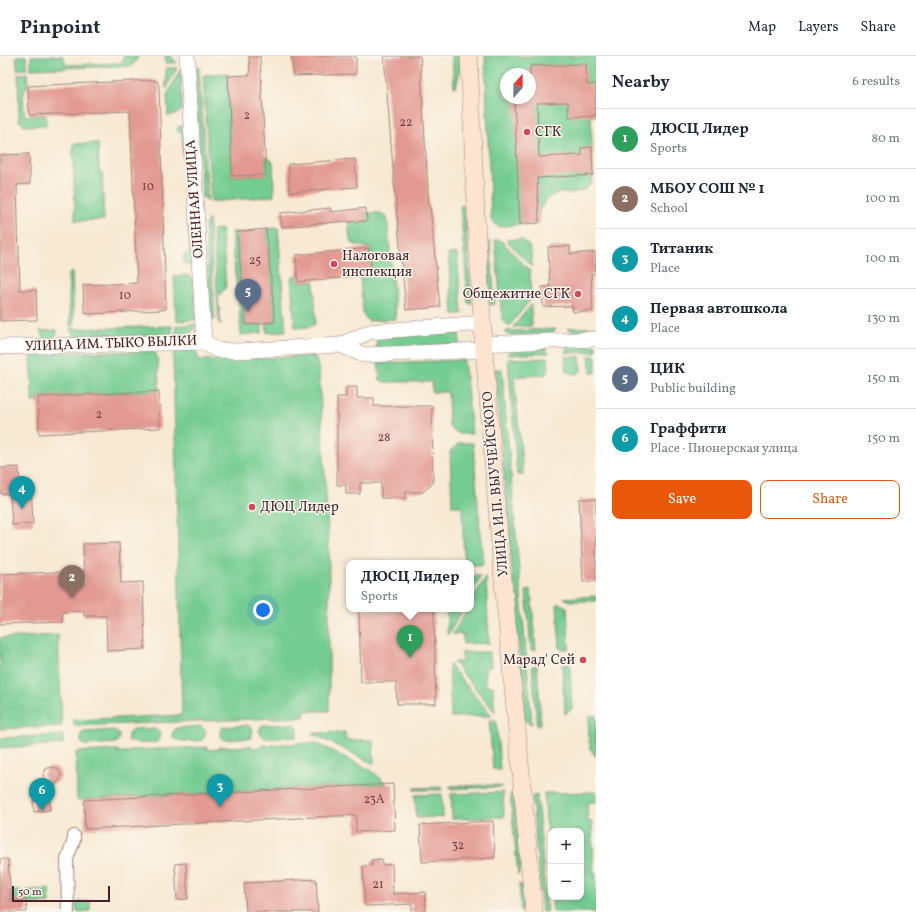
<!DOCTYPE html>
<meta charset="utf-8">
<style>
:root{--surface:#fff;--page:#f6f6f7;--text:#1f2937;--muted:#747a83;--line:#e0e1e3;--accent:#ea580c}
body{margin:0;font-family:Vollkorn,serif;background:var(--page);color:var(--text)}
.controls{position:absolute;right:12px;bottom:12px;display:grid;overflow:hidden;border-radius:8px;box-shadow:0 2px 6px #0003}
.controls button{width:36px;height:36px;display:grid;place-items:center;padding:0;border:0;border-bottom:1px solid var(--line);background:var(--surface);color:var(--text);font:20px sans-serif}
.compass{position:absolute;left:500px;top:12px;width:36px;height:36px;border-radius:50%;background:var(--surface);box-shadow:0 2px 6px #0003;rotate:21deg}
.scale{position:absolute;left:12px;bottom:10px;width:98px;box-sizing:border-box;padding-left:4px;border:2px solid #4a1f2b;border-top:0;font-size:11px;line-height:14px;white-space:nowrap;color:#4a1f2b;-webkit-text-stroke:3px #fbf7ec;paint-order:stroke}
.you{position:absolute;left:263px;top:554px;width:14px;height:14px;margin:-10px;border:3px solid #fff;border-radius:50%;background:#1a73e8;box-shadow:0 0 0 6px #1a73e833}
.badge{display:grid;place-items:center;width:26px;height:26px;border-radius:50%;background:var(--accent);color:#fff;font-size:13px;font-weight:700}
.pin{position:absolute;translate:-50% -33px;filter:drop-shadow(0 1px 2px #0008)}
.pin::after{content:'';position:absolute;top:21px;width:14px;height:12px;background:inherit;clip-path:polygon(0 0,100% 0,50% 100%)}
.popup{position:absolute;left:346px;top:504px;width:128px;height:52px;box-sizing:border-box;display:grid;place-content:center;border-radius:8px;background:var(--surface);filter:drop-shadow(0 1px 3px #0005);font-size:13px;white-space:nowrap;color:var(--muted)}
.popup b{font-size:15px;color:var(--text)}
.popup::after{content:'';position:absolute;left:50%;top:100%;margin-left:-8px;border:8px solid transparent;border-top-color:var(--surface)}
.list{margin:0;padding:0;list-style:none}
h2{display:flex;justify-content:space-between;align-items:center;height:52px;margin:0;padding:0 16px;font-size:17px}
h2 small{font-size:13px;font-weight:400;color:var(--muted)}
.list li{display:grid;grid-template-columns:26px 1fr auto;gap:12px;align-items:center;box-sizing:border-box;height:60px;padding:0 16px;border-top:1px solid var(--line)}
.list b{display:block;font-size:15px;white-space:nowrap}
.list p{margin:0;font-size:13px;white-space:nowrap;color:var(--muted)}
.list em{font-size:13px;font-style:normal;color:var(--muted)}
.actions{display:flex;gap:8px;padding:12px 16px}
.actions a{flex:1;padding:9px 0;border:1px solid var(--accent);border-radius:8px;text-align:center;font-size:14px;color:var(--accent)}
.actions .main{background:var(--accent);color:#fff}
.map{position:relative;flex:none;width:596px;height:856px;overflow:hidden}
header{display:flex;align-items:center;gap:24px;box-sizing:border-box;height:56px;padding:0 20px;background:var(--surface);border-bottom:1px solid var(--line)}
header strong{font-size:19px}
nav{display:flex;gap:22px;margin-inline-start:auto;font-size:14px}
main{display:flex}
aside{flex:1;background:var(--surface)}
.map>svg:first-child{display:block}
.green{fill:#75cc92;stroke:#60765e;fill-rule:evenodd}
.building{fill:#e29992}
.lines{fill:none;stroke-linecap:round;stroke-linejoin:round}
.minor-casing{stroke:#a0847f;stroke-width:14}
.tertiary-casing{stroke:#a0847f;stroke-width:16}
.secondary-casing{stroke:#a0847f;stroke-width:18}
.minor{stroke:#fff;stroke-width:12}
.tertiary{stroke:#fff;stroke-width:15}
.secondary{stroke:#fde4d1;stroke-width:17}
.poi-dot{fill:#d1495b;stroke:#fbf7ec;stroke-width:1.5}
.labels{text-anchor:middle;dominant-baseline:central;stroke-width:3;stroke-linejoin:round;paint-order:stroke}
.number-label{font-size:12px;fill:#703e45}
.poi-label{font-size:14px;fill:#4a1f2b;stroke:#fbf7ec;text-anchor:start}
.street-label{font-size:14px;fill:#4a1f2b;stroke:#fbf7ec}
</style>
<header>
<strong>Pinpoint</strong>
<nav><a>Map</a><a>Layers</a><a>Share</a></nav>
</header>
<main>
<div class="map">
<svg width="596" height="856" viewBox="0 0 596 856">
<rect width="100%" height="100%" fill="#fbf7ec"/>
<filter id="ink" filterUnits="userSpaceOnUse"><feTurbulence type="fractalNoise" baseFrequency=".025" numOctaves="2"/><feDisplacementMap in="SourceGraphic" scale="8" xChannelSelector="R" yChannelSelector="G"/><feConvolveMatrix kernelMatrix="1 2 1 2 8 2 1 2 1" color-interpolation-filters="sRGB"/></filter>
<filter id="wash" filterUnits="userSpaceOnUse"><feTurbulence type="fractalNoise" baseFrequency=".012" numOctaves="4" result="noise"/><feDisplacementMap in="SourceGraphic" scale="16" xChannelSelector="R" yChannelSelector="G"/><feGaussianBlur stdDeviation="0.9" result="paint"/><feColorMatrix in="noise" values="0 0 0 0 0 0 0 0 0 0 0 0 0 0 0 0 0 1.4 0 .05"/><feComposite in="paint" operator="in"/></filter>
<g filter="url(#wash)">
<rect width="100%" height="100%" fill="#f7e9d3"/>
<!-- green -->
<path class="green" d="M 16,0 L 26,0 L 27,13 L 17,14 Z
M 31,0 L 63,0 L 66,9 L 122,7 L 124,0 L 139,0 L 132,10 L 31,13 Z
M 165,0 L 171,0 L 177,7 L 165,7 Z
M 452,0 L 460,0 L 461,11 L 456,31 L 454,31 Z
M 485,0 L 595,0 L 596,60 L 591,60 L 593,119 L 591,128 L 586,133 L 572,137 L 556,137 L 547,143 L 539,154 L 539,167 L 520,168 L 498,171 L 491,163 ZM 506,18 L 530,18 L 530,42 L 506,42 Z
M 195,10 L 199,11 L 208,146 L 202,141 Z
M 166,12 L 177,12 L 166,33 Z
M 181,12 L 182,54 L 179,57 L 168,60 L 167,39 Z
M 27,17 L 28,29 C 21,36 24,51 25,60 L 46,59 L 46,69 C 37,69 25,73 19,65 L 18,18 Z
M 228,17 L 232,120 L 265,119 L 265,100 L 273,106 L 274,140 L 211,146 L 203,19 Z
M 179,70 L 183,70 L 185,72 L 187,114 L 184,114 L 182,77 L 178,76 L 177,73 Z
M 98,87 L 99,115 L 102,116 L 104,164 L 75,165 L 73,88 Z
M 184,123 L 188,123 L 192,208 L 190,209 L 185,208 L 183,204 L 184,198 L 190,196 Z
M 460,150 L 463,150 L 465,154 L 472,247 L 468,247 Z
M 366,157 L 381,157 L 387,161 L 396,263 L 368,265 L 363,258 L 360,220 L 372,219 L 369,192 L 353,188 L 350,183 L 348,166 L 367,165 Z
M 209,163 L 215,264 L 211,264 L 205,169 Z
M 278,172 L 286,275 L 267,277 L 266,267 L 275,266 L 266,173 Z
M 222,173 L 226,231 L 218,241 L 221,268 L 219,268 L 213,174 Z
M 231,176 L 237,176 L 243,235 L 237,235 Z
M 521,183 C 533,190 531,198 532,211 L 506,184 Z
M 495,184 L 501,184 L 530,215 L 531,243 L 509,270 L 502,264 Z
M 490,185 L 495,248 L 490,249 L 486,190 Z
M 457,197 L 462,258 L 453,258 L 448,198 Z
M 72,215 L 74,270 L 70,270 L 68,219 Z
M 298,218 L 299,226 L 314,225 L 316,263 L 315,268 L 310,271 L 295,272 L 291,225 L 292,221 Z
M 187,219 L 192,222 L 194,226 L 196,264 L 176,265 L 174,220 Z
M 244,245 L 246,269 L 262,267 L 262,277 L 241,279 L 239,246 Z
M 531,249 L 532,270 L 513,271 Z
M 196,268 L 195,272 L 191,277 L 176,278 L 176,270 Z
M 172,270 L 172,278 L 77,282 L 73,279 L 70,273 Z
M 596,271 L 596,276 L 575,277 L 567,272 Z
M 556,273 L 554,276 L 548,278 L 511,279 L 506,278 L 506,275 Z
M 57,274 C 57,282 52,283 45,284 L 40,275 Z
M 459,276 L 460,289 L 377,294 L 376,281 Z
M 596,289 L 596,296 L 565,297 L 567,291 Z
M 181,292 C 193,293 196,291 199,304 L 312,300 L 315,301 L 319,314 L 329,494 L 329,655 L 304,655 L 304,661 L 74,670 L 73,664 L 182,659 L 173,300 L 176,295 Z
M 545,292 L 549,297 L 507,299 L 510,294 Z
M 152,295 L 156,298 L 158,303 L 159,335 L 38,341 L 38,346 L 32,346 L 31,304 L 33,298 L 36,297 Z
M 580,300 L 581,315 L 579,317 L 572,318 L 566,315 L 565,301 Z
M 589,300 L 596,300 L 596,317 L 591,317 Z
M 548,302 L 549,313 L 546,318 L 542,319 L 514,321 L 523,418 L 517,419 L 508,303 Z
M 464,304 L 472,378 L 459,378 L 449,371 L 448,336 L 432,336 L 432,326 L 385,326 L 380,324 L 378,307 Z
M 502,313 L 532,668 L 525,665 L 495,313 Z
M 459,387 L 473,387 L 483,509 L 471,509 L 471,507 L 464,507 L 462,450 L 452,450 L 450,395 Z
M 471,520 L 481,520 L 471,538 Z
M 486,520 L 489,587 L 463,588 L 463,578 L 453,578 L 467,553 L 471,553 L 471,546 Z
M 531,534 L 536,594 L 531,594 L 526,535 Z
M 596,540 L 596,545 L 570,545 L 564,542 Z
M 558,547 L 567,551 L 569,593 L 560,593 L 557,548 Z
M 447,553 L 463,553 L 449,578 L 447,578 Z
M 58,579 L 62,670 L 0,673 L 0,582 Z
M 462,596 L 490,596 L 491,611 L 485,612 L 486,630 L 493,630 L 495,656 L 453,606 L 462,606 Z
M 449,608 L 492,660 L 451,661 Z
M 570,608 L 572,653 L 565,658 L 562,609 Z
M 537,609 L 541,668 L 537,670 L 532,610 Z
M 596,659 L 596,701 C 586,692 589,672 589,660 Z
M 489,664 L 496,664 L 500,714 L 493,713 Z
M 294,668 L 298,672 L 298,676 L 296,681 L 265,682 L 262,680 L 259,675 L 261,670 L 264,669 Z
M 247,669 L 252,672 L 253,674 L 251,682 L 225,684 L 221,681 L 220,675 L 221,672 L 225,671 Z
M 200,670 L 206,675 C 205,678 205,682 202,684 C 197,686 177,686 173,682 C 172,677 173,674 177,672 Z
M 155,673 L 160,677 C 160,680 160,684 157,686 C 152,688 132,688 128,684 C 125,669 145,673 155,673 Z
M 115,674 L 119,678 L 119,683 L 116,687 L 85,689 L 82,687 L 80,682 L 82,677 L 85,676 Z
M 345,676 L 346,684 L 373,684 L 374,708 L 311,677 Z
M 63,679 L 63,688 L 0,692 L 0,682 Z
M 316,687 L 371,714 L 387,728 L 77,744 L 76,696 L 118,694 L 118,696 L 130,696 L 130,694 L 207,691 L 207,694 L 219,693 L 219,691 L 251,690 L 251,692 L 262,691 L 262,689 Z
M 495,729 L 502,731 L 450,733 L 450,730 Z
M 441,731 L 442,734 L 414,734 L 414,732 Z
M 503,736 L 504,761 L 452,763 L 451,738 Z
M 596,736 L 596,746 L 587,747 L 588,765 L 592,766 L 594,817 L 596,817 L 596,856 L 553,856 L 552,841 L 581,841 L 581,775 L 551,775 L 551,829 L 544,737 Z
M 442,738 L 443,761 L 416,762 L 415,739 Z
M 510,738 L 514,738 L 521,813 L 518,819 Z
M 537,739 L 547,856 L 542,856 L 532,740 Z
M 519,828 L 525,831 L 527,856 L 521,856 Z
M 49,833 L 50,847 L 26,847 L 26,843 L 0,846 L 0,836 Z
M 90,845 L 90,855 L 77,856 L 76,850 L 78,846 Z"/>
<g id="blocks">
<!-- building -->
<path class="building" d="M 249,0 L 260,0 L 266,119 L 232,120 L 228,20 L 250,19 Z
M 292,0 L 356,0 L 356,18 L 293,20 Z
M 384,0 L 420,0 L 429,151 L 430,150 L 440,251 L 406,254 L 395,137 Z
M 586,8 L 587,29 L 596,28 L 596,60 L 569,61 L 568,46 L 537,47 L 539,101 L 582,99 L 581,92 L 592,91 L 593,119 L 537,122 L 539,167 L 520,168 L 514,42 L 530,42 L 530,10 Z
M 152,24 L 157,25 L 159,30 L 166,253 L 161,254 L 90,258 L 85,257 L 84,252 L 83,229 L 137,227 L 130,55 L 29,59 L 28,30 Z
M 29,98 L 30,128 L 17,129 L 20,234 L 36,234 L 37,264 L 0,265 L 0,99 Z
M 355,103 L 357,131 L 290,136 L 288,108 Z
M 330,152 L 331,156 L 366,152 L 367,165 L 348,166 L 348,165 L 282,171 L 280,157 Z
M 266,173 L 275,266 L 246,269 L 237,176 Z
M 570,190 L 570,198 L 596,196 L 596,218 L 591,218 L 593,255 L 573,256 L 572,250 L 543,251 L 542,231 L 550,231 L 548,191 Z
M 369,192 L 372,219 L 298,226 L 296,199 Z
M 346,331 L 357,331 L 357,342 L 374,342 L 374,350 L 432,350 L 433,427 L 423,436 L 406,436 L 406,442 L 381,442 L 381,427 L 360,427 L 360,438 L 346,438 L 346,429 L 337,429 L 337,341 L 346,341 Z
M 159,335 L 160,372 L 39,378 L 38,341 Z
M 19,411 L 20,429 L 31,429 L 33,468 L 12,469 L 10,438 L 1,438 L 0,412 Z
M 579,443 L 596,443 L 596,525 L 583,526 Z
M 119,487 L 121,527 L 143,526 L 145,593 L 107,595 L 106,560 L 84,560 L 84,555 L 62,556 L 63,566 L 0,568 L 0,518 L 59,516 L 60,528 L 84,527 L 83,488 Z
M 395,553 L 434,553 L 436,648 L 397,648 L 396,626 L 361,626 L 359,555 L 395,555 Z
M 50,711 L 56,712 L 59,714 L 61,720 L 58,726 L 51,730 L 45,725 L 43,719 L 46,713 Z
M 393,728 L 395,774 L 356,776 L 356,759 L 85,773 L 84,744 Z
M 49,743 L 50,754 L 34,756 L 33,744 Z
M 493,765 L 495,802 L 422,806 L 420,769 Z
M 0,803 L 8,803 L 11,845 L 26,843 L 27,856 L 0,856 Z
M 382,803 L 382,809 L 392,808 L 393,838 L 425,836 L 426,855 L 412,856 L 412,848 L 365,850 L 363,810 L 372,809 L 371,804 Z
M 186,807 L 188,843 L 177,844 L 175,808 Z
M 316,823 L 318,856 L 246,856 L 244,827 Z"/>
</g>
</g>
<g filter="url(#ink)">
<use href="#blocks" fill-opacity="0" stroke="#a0847f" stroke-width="1"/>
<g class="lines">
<defs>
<path id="minor" d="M 68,856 L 67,803 L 74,784 L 74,780"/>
<path id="tertiary" d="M 187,0 L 204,286
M 484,288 L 596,283
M 340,289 L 364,299 L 484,294
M 0,291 L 204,286 L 217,294 L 237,295 L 290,292 L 340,289 L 369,276 L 483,267"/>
<path id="secondary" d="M 469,0 L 477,181 L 484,294 L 502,514 L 534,856"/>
</defs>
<!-- minor casing -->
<use href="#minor" class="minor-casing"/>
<!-- tertiary casing -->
<use href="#tertiary" class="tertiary-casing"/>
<!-- secondary casing -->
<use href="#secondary" class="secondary-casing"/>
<!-- minor -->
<use href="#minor" class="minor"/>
<!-- tertiary -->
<use href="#tertiary" class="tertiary"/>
<!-- secondary -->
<use href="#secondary" class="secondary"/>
</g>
</g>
<!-- markers -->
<g class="poi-dot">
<circle cx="527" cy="76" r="4"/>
<circle cx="334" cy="208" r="4"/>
<circle cx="578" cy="238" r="4"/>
<circle cx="252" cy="451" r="4"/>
<circle cx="583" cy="604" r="4"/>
</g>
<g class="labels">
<!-- number labels -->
<g class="number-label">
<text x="247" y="60">2</text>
<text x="406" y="67">22</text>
<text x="148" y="131">10</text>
<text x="255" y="205">25</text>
<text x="125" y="240">10</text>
<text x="99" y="359">2</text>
<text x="384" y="382">28</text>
<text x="374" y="744">23А</text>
<text x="458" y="790">32</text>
<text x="378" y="829">21</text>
</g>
<!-- poi labels -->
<g class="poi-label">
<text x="535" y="76">СГК</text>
<text x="342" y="200">Налоговая<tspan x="342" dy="16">инспекция</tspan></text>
<text x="570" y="238" text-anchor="end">Общежитие СГК</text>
<text x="260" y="451">ДЮЦ Лидер</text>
<text x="575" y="604" text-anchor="end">Марад' Сей</text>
</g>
<!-- street labels -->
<g class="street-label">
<text transform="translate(195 143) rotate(-94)">ОЛЕННАЯ УЛИЦА</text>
<text transform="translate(111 288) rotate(-2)">УЛИЦА ИМ. ТЫКО ВЫЛКИ</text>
<text transform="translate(496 428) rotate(-95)">УЛИЦА И.П. ВЫУЧЕЙСКОГО</text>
</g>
</g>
</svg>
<div class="controls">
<button>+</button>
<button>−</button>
</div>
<svg class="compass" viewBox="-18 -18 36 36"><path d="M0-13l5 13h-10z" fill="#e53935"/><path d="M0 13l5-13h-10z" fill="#747a83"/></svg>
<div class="scale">50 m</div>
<div class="you"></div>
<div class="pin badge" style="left:410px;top:602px;background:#2e9e5b">1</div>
<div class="popup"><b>ДЮСЦ Лидер</b>Sports</div>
<div class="pin badge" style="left:72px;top:542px;background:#8d6e63">2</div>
<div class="pin badge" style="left:220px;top:751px;background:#0f9aa8">3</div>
<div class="pin badge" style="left:22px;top:453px;background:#0f9aa8">4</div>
<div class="pin badge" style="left:248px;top:256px;background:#5c6f8a">5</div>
<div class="pin badge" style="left:42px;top:755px;background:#0f9aa8">6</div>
</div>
<aside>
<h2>Nearby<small>6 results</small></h2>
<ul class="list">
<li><span class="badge" style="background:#2e9e5b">1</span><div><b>ДЮСЦ Лидер</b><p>Sports</p></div><em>80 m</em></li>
<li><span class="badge" style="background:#8d6e63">2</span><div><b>МБОУ СОШ № 1</b><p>School</p></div><em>100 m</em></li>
<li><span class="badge" style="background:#0f9aa8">3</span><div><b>Титаник</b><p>Place</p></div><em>100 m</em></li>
<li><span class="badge" style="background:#0f9aa8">4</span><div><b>Первая автошкола</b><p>Place</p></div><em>130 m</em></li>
<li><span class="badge" style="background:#5c6f8a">5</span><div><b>ЦИК</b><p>Public building</p></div><em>150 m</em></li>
<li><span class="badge" style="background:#0f9aa8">6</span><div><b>Граффити</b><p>Place · Пионерская улица</p></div><em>150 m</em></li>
</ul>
<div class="actions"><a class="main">Save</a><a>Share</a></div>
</aside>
</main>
